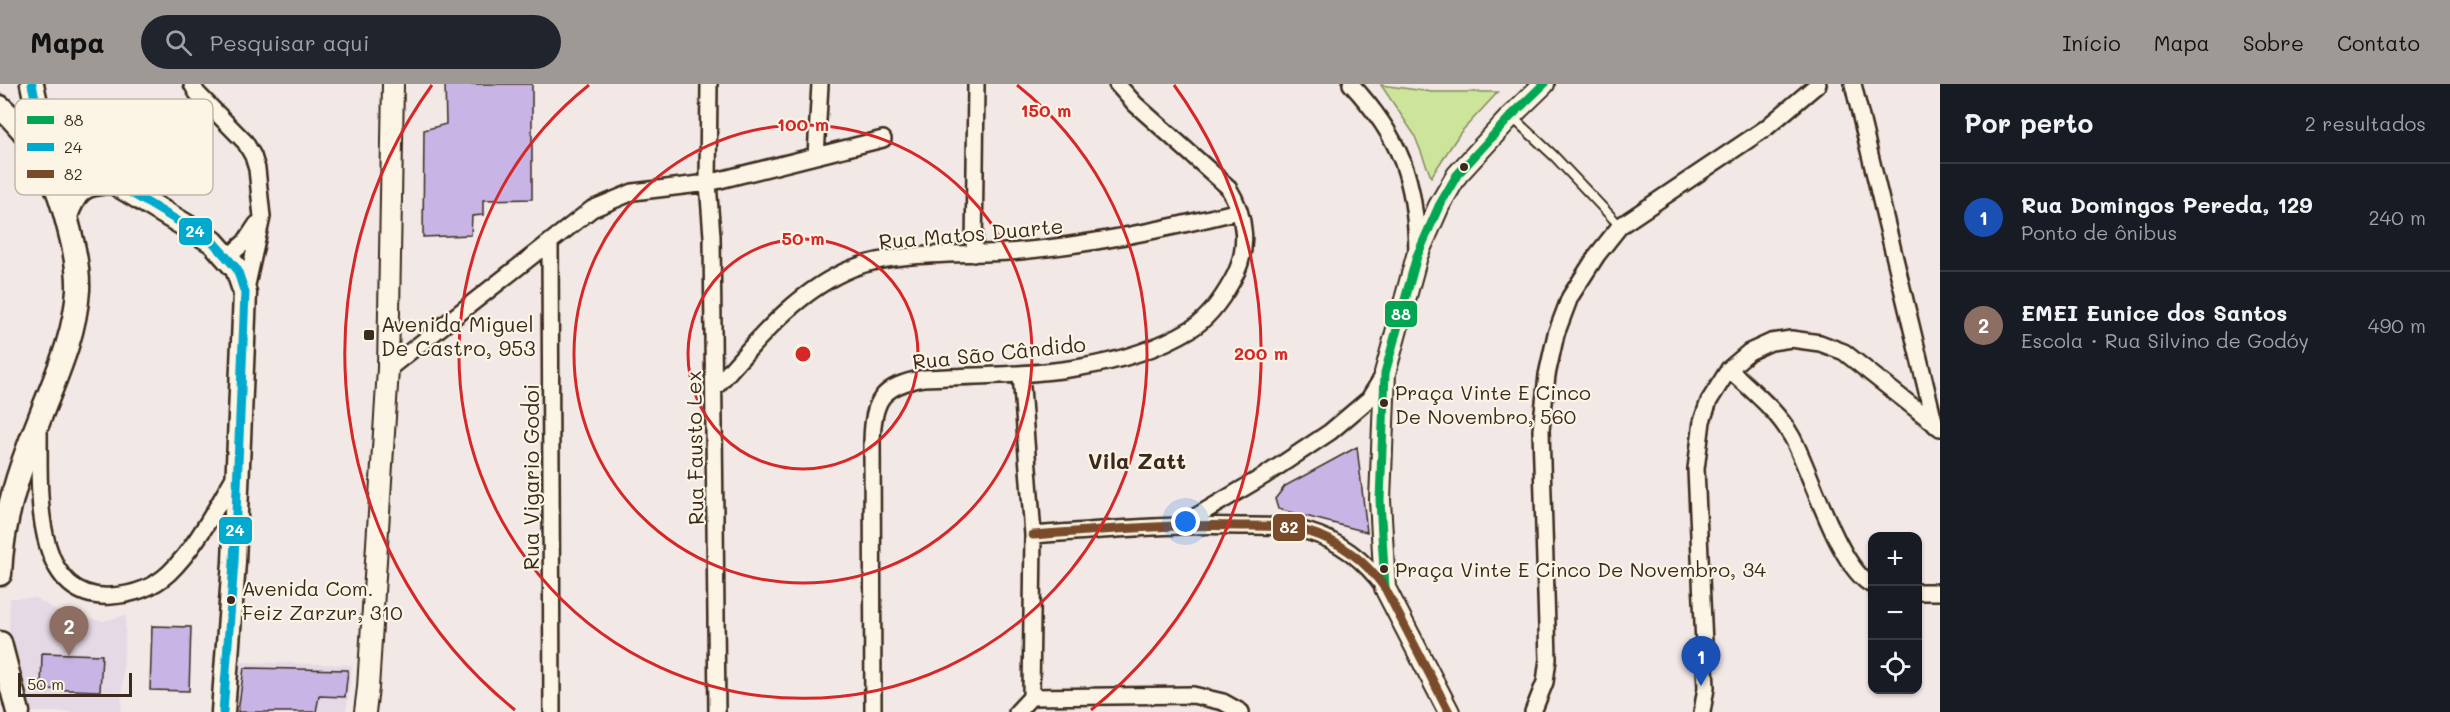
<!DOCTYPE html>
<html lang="pt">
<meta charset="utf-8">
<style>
:root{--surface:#171b24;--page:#20242c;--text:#f1f3f6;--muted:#9ea1a6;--line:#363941;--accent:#9f9995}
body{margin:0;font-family:Mali,sans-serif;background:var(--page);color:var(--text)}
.controls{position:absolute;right:18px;bottom:18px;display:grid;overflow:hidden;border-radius:12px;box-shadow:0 2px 4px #0004}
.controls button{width:54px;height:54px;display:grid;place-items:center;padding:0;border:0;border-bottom:2px solid var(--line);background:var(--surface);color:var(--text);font:30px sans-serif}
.scale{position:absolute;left:18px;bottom:15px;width:114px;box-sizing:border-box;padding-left:6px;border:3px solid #3b2a1e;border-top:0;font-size:16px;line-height:21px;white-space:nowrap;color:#3b2a1e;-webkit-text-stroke:4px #fcf5e5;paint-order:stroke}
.you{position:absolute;left:1186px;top:438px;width:21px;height:21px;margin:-15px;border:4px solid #fff;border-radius:50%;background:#1a73e8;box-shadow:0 0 0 9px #1a73e833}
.badge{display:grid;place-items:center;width:39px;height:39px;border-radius:50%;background:var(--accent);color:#fff;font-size:20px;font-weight:700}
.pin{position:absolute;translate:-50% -50px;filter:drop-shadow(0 2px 3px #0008)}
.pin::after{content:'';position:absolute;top:32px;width:21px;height:18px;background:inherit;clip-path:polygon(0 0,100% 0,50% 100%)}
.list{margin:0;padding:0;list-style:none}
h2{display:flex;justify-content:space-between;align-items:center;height:78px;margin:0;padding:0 24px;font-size:26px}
h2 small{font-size:20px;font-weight:400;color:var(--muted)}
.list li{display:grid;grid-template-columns:39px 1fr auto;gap:18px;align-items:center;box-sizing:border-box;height:108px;padding:0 24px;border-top:2px solid var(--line)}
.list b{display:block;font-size:22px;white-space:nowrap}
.list p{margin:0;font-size:20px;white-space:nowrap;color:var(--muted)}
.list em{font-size:20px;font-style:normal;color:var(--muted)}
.icon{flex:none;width:33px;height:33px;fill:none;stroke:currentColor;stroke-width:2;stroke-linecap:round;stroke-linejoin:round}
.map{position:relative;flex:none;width:1940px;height:628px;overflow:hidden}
header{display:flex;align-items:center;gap:36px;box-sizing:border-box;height:84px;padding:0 30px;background:var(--accent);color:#111}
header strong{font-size:28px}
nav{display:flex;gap:33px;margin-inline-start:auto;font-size:21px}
.search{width:420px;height:54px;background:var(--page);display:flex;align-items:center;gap:15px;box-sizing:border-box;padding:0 21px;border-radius:33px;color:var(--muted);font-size:22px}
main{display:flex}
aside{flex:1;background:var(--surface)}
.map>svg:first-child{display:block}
.built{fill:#e5d9e5}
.green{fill:#cce59b;stroke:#84885c;stroke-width:1.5}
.building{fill:#c8b5e6;stroke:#3b2a1e;stroke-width:1.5}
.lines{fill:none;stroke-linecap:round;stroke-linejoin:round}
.service-casing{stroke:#3b2a1e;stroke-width:12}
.minor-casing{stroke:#3b2a1e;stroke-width:20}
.tertiary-casing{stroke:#3b2a1e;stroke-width:24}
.secondary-casing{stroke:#3b2a1e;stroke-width:27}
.service{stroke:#fcf5e5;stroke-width:8}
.minor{stroke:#fcf5e5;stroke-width:15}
.tertiary{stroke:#fcf5e5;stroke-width:20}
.secondary{stroke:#fcf5e5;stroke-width:22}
.bus-1-casing{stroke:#fcf5e5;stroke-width:14}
.bus-2-casing{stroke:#fcf5e5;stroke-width:14}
.bus-3-casing{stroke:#fcf5e5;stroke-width:14}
.bus-1{stroke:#00a651;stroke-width:9}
.bus-2{stroke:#00a9ce;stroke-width:9}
.bus-3{stroke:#7a4b2a;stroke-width:9}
.ring{fill:none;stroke:#d62828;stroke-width:3}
.bus-dot{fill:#3b2a1e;stroke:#fcf5e5;stroke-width:2}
.labels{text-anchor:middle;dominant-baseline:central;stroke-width:4.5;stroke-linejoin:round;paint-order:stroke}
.bus-label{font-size:20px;fill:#3b2a1e;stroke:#fcf5e5;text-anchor:start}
.street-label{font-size:21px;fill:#3b2a1e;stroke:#fcf5e5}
.poi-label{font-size:21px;fill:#3b2a1e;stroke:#fcf5e5;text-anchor:start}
.neighbourhood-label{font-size:22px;font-weight:bold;fill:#3b2a1e;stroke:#fcf5e5}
.key{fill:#fcf5e5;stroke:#c2b8a9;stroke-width:1.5}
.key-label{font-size:16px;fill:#3b2a1e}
.centre{fill:#d62828;stroke:#fcf5e5;stroke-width:3}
.ring-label{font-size:18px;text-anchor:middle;font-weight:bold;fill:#d62828;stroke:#fcf5e5;stroke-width:4.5;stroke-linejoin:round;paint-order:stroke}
.line-badge{stroke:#fcf5e5;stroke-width:2}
.badge-label{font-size:16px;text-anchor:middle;font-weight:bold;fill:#fff}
</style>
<header>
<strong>Mapa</strong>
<div class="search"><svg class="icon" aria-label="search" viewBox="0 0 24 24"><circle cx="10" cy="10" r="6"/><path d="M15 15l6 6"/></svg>Pesquisar aqui</div>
<nav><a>Início</a><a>Mapa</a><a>Sobre</a><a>Contato</a></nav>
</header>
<main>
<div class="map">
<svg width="1940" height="628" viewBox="0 0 1940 628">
<rect width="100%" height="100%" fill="#f2e8e5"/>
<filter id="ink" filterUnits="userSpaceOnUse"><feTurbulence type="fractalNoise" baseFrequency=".0167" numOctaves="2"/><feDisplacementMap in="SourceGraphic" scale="12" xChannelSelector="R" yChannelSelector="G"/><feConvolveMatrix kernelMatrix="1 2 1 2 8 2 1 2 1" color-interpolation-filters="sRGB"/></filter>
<g filter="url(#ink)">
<!-- built -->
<path class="built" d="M 10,514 L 36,514 L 62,530 L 104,537 L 126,531 L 121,628 L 32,628 L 26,616 L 9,557 Z
M 240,578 L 352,581 L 346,628 L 236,628 Z"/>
<!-- green -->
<path class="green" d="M 1381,1 L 1432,8 L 1498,8 L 1460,49 L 1431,93 L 1414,50 Z"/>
<!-- building -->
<path class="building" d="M 445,0 L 532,0 L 532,115 L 483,116 L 483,131 L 472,132 L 471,151 L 423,153 L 424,46 L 446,40 Z
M 1357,363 L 1367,448 L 1278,425 L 1275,415 L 1285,402 Z
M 152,542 L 191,543 L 189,607 L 150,606 Z
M 42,569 L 102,571 L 100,607 L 41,605 Z
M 244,584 L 348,586 L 345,613 L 319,612 L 316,628 L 238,628 Z"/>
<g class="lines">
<defs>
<path id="service" d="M 1511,32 L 1554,72 L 1620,142"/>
<path id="minor" d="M 192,0 L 197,9 L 245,58 L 253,72 L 257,85 L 262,133 L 246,205
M 1351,0 C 1401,54 1416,96 1417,169
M 1853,0 L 1935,341
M 816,72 L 820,0
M 550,158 L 552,628
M 974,170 L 976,0
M 228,173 L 245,158 L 257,140
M 388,285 L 592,125 L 633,108 L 708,99 L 709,0
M 1729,285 C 1751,306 1777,326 1792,353 C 1811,388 1839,485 1872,501
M 714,305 C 754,260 795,207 853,184 C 898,166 971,172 1020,167 C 1095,160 1167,145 1239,127
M 39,346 C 40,399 30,517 111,512 C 131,511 153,504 169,489 C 197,462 215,425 235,392
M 1183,440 L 1264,392 L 1330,348 L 1369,315 L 1385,289
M 1033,451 C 1102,446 1171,440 1240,442 C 1262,442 1287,441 1309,448 C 1340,457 1366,478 1385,504
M 1918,508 L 1940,508
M 1031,613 L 1193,611 L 1223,618 L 1241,628
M 717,628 L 712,152 L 708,99 L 883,55
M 873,628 L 872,358 C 873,316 881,302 924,294 C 1013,290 1112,293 1191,245 C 1209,234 1222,215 1232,197 C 1250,166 1246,132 1228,103 L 1135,20 L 1117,0
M 1017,628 L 1031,613 L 1033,451 L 1021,290
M 1533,628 L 1545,598 L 1548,575 L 1541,346 L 1547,291 L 1556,250 L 1570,213 L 1597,171 L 1620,142 L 1766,44 L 1818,0
M 1702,628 L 1706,604 L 1696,385 L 1702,337 L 1709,317 L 1729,285 L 1749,268 L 1771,258 L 1791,255 L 1820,259 L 1844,268 L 1940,344"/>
<path id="tertiary" d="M 365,628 L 368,604 L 388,285 L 393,0
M 1449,628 L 1385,504 L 1380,416 L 1385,289 L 1417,172 L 1439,122 L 1457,91 L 1511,32 L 1544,0"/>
<path id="secondary" d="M 32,0 L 36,19 L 48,41 L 67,61 L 113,98 L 213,158 L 237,185 L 245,209 L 234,478 L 223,628
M 0,23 C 31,50 53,87 64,126 C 71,151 79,180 78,206 C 75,253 55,294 39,336 C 19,385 2,437 0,490
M 66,132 C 76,104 84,99 113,98
M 0,559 L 18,628"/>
</defs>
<!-- service casing -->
<use href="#service" class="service-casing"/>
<!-- minor casing -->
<use href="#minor" class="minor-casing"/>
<!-- tertiary casing -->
<use href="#tertiary" class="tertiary-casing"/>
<!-- secondary casing -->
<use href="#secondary" class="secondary-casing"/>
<!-- service -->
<use href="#service" class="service"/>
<!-- minor -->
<use href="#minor" class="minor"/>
<!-- tertiary -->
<use href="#tertiary" class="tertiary"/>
<!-- secondary -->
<use href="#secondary" class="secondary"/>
<defs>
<path id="bus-1" d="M 1385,504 L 1380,416 L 1385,289 L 1417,172 L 1439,122 L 1457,91 L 1511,32 L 1544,0"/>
<path id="bus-2" d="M 32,0 L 36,19 L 48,41 L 67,61 L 113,98 L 213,158 L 237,185 L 245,209 L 234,478 L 223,628"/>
<path id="bus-3" d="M 1033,451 C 1102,446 1171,440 1240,442 C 1262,442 1287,441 1309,448 C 1340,457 1366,478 1385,504 L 1449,628"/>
</defs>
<!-- bus-1 casing -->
<use href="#bus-1" class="bus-1-casing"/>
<!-- bus-2 casing -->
<use href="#bus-2" class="bus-2-casing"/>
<!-- bus-3 casing -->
<use href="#bus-3" class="bus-3-casing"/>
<!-- bus-1 -->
<use href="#bus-1" class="bus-1"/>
<!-- bus-2 -->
<use href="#bus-2" class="bus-2"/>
<!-- bus-3 -->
<use href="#bus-3" class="bus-3"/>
</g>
</g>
<!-- distance rings -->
<g class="ring">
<circle cx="803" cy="270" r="115"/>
<circle cx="803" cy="270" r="229"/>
<path d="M1017 1A344 344 0 1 1 589 1"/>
<path d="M515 626A458 458 0 0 1 432 1M1174 1A458 458 0 0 1 1091 626"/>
</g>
<!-- markers -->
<g class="bus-dot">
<circle cx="1464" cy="83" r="5"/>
<rect x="363" y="245" width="12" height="12" rx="3"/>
<circle cx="1384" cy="319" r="5"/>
<circle cx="1384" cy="485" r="5"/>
<circle cx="231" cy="516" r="5"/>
</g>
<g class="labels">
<!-- bus labels -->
<g class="bus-label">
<text x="1395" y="308">Praça Vinte E Cinco<tspan x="1395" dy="24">De Novembro, 560</tspan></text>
<text x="1395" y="485">Praça Vinte E Cinco De Novembro, 34</text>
<text x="242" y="504">Avenida Com.<tspan x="242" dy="24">Feiz Zarzur, 310</tspan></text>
</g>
<!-- street labels -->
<g class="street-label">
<text transform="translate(971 149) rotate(-5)">Rua Matos Duarte</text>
<text transform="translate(999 268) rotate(-6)">Rua São Cândido</text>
<text transform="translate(694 364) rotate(-91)">Rua Fausto Lex</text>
<text transform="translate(530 393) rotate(-90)">Rua Vigario Godoi</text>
</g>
<!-- poi labels -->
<g class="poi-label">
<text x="381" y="239">Avenida Miguel<tspan x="381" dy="24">De Castro, 953</tspan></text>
</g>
<!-- neighbourhood labels -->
<g class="neighbourhood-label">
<text x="1137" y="376">Vila Zatt</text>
</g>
</g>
<!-- legend -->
<rect x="15" y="15" width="198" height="96" rx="9" class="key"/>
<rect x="27" y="32" width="27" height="8" fill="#00a651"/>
<rect x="27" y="59" width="27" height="8" fill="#00a9ce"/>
<rect x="27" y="86" width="27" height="8" fill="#7a4b2a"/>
<g class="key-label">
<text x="64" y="42">88</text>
<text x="64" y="69">24</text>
<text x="64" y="96">82</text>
</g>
<circle cx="803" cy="270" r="9" class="centre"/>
<g class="ring-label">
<text x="1046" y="33">150 m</text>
<text x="803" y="47">100 m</text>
<text x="803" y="161">50 m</text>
<text x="1261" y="276">200 m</text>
</g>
<g class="line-badge">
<rect x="178" y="133" width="35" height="29" rx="6" fill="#00a9ce"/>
<rect x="1384" y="216" width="34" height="28" rx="6" fill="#00a651"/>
<rect x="1272" y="429" width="34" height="29" rx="6" fill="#7a4b2a"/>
<rect x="218" y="432" width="35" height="29" rx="6" fill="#00a9ce"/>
</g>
<g class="badge-label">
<text x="195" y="153">24</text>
<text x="1401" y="236">88</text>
<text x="1289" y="449">82</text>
<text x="235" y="452">24</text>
</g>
</svg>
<div class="controls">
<button>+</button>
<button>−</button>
<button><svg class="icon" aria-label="locate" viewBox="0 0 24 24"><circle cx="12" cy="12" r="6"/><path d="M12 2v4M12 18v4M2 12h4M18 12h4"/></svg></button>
</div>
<div class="scale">50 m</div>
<div class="you"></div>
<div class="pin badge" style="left:1701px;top:602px;background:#1a4fb4">1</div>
<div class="pin badge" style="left:69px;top:572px;background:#8d6e63">2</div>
</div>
<aside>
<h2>Por perto<small>2 resultados</small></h2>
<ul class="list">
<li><span class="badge" style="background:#1a4fb4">1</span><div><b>Rua Domingos Pereda, 129</b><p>Ponto de ônibus</p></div><em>240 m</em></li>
<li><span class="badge" style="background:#8d6e63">2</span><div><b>EMEI Eunice dos Santos</b><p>Escola · Rua Silvino de Godóy</p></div><em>490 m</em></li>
</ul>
</aside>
</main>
